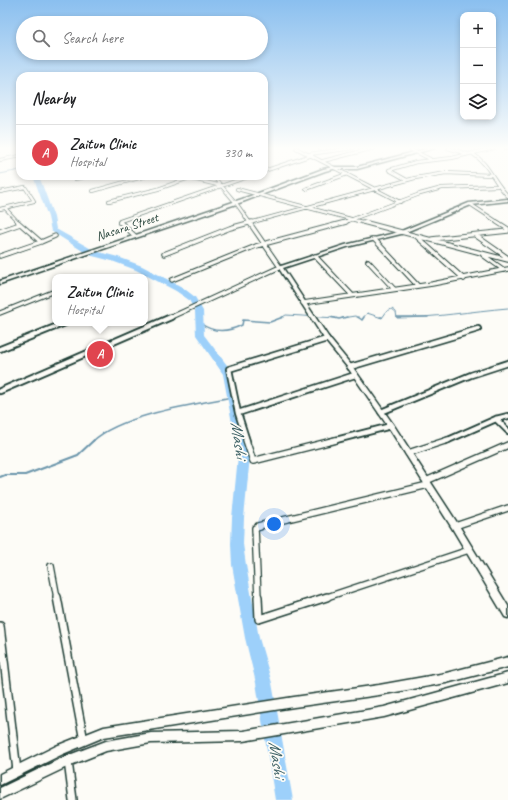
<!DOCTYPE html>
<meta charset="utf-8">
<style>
:root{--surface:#fff;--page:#f2f2f2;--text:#202124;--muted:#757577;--line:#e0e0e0;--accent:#d1495b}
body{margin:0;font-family:Caveat,sans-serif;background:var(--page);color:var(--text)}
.controls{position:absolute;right:12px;top:12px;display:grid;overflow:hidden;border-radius:8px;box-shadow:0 2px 6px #0003}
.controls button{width:36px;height:36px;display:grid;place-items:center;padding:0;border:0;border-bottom:1px solid var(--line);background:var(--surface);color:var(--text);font:20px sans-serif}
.you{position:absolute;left:274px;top:524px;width:14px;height:14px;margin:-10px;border:3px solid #fff;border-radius:50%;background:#1a73e8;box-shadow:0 0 0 6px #1a73e833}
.badge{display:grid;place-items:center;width:26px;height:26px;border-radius:50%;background:var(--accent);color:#fff;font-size:13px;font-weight:700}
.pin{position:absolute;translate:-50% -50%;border:2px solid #fff;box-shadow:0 1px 4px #0006}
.popup{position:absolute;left:52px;top:274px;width:96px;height:52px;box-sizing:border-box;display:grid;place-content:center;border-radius:8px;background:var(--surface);filter:drop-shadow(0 1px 3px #0005);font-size:13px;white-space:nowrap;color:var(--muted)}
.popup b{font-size:15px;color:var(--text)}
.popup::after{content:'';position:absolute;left:50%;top:100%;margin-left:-8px;border:8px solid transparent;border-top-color:var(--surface)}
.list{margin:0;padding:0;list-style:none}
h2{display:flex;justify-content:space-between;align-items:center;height:52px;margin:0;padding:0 16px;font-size:17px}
h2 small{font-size:13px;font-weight:400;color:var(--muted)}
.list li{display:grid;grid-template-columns:26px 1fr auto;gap:12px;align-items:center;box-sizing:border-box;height:56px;padding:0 16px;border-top:1px solid var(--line)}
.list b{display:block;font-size:15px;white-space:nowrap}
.list p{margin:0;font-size:13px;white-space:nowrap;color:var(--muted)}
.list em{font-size:13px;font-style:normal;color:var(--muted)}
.icon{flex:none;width:22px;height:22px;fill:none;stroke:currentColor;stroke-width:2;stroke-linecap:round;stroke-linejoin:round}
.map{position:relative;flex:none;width:508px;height:800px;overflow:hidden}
.search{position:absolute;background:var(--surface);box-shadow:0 2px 6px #0003;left:16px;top:16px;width:252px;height:44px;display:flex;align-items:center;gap:10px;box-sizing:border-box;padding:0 14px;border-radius:22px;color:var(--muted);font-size:15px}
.panel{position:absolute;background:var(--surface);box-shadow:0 2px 6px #0003;left:16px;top:72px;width:252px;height:108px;border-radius:12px}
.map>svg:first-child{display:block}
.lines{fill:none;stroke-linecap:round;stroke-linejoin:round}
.stream-far2{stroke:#6b95ab;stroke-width:1}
.stream-far1{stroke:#6b95ab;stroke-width:1.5}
.stream{stroke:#6b95ab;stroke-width:2}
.river{fill:#9dd0fa;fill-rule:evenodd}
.street-far4-casing{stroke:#1f3d34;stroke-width:4}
.street-far3-casing{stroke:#1f3d34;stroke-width:5.5}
.street-far2-casing{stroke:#1f3d34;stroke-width:8}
.street-far1-casing{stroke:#1f3d34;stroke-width:8}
.street-casing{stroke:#1f3d34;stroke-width:10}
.secondary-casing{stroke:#1f3d34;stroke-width:3}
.street-far4{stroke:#fdfcf7;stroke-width:2.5}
.street-far3{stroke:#fdfcf7;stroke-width:3.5}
.street-far2{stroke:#fdfcf7;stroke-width:4.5}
.street-far1{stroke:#fdfcf7;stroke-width:5.5}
.street{stroke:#fdfcf7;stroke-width:7}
.secondary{fill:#fdfcf7;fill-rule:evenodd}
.labels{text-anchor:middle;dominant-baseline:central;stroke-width:3.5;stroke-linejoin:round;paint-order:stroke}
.far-street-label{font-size:13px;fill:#1f3d34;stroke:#fdfcf7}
.water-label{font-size:17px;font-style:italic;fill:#3e6266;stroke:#fdfcf7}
</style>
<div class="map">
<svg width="508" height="800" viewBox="0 0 508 800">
<rect width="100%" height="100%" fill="#fdfcf7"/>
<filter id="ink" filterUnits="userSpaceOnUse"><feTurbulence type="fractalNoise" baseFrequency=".025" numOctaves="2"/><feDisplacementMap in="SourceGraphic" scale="8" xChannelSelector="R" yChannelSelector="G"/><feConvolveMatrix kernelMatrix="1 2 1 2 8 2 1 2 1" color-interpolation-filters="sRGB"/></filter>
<g filter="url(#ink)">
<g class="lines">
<!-- stream-far2 -->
<path class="stream-far2" d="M 0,174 L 20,170
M 281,318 L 286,315 L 336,318
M 342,318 L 355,316 L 359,318
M 363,318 L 367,313 L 382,318 L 387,311 L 392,309 L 396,312 L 397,318 C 434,318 471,311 508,308"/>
<!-- stream-far1 -->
<path class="stream-far1" d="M 330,317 L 339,319 L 347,317
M 358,317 L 362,320 L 364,317
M 380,317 L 382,317
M 397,317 L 428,317
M 200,323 C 213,333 228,332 242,325 L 243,320 L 270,322 L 283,317
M 93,441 C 120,415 195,404 232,397"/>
<!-- stream -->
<path class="stream" d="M 0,477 L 5,475 L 25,475 L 78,455 L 94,440"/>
<!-- river -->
<path class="river" d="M 33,176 L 39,176 L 54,217 L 56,229 L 95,251 L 118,257 L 142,266 L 182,287 L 195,297 L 203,311 L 204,335 L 233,373 L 250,456 L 244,518 L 243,544 L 246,565 L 259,638 L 272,683 L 293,800 L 275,800 L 256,683 L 245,638 L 232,565 L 231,544 L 232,518 L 238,456 L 223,374 L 196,335 L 195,311 L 189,300 L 176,291 L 136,270 L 112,261 L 89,255 L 51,231 L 48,217 Z"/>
<defs>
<path id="street-far4" d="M 296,148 L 400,202
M 408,148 L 430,159
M 448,148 L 468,154
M 506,148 L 508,149
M 264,151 L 264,154
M 309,154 L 353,148
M 473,154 C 489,164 494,183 508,196
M 0,160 L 20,156
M 323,161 L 374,148
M 264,171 L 312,155
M 180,176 L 222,186
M 213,176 L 236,203 L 250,223
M 75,179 L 89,176
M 407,180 L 389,170 L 416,162 L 452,158 L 494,148
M 237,189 L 366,223
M 306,189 L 347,174
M 93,191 L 146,176
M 0,192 L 25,187 L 34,201 L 0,209
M 109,201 L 158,189 L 189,178
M 470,204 L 499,223
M 5,208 L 19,223
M 119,223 L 120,221 L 250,176
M 249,223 L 415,178 L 446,173 L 491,175
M 342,223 L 420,194 L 442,188 L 497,186"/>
<path id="street-far3" d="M 120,222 L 135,236
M 363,222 L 508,260
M 497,222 L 508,229
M 0,231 L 20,224
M 475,235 L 508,258
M 417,237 L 464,279
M 374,239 L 418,286
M 432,239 L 508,231
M 41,242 L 55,236
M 164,254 L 230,228 L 252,222
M 483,255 L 504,270
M 0,256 L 41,242 L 18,222
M 315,256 L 351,294
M 368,261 L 394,289
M 172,280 L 256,246 L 346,222
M 303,303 L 432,284 L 508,269
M 0,313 L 55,291
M 169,318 L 280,267 L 249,222"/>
<path id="street-far2" d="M 0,349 L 65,323
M 350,367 L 478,329
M 0,391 L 171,317
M 381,412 L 471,375 L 508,363
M 238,413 L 355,375
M 496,419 L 508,431
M 247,441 L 238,413 L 229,369 L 327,339
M 332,441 L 391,426
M 446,441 L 496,419 L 508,416"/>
<path id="street-far1" d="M 246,440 L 253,461 L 336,440
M 408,453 L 448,440
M 426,481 L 508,445
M 455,526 L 508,508
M 51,566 L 57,598
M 258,598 L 255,528 L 260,527 L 258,526 L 428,485
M 324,598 L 469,550"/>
<path id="street" d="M 57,597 L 84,741
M 258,597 L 259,619 L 327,597
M 0,626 L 17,771
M 68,761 L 73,800"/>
<path id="secondary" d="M 429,148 L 435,148 L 357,169 L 333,169 L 325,171 L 245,201 L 0,284 L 0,281 L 242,199 L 323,169 L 333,167 L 357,167 Z
M 508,199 L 508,201 L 471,205 L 401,234 L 347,247 L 283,268 L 329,338 L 352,366 L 393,424 L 458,524 L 508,606 L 508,618 L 505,617 L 452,528 L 389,428 L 348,368 L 325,340 L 278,267 L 345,245 L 399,232 L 469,203 Z
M 508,657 L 508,667 L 446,683 L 379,695 L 294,707 L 104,737 L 63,754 L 0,785 L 0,774 L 56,746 L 104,727 L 294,697 L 379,685 L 446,673 Z
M 508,673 L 508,683 L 384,717 L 243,741 L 151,743 L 106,751 L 71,765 L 0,799 L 0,788 L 64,757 L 106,741 L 151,733 L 243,731 L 384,707 Z"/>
</defs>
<!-- street-far4 casing -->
<use href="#street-far4" class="street-far4-casing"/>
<!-- street-far3 casing -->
<use href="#street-far3" class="street-far3-casing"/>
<!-- street-far2 casing -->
<use href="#street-far2" class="street-far2-casing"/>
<!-- street-far1 casing -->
<use href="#street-far1" class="street-far1-casing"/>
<!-- street casing -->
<use href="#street" class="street-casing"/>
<!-- secondary casing -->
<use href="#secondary" class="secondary-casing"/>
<!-- street-far4 -->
<use href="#street-far4" class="street-far4"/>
<!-- street-far3 -->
<use href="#street-far3" class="street-far3"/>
<!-- street-far2 -->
<use href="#street-far2" class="street-far2"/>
<!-- street-far1 -->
<use href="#street-far1" class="street-far1"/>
<!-- street -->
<use href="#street" class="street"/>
<!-- secondary -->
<use href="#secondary" class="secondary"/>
</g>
</g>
<!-- sky -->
<linearGradient id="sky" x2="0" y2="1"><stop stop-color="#8abfef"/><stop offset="0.57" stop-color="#fefefb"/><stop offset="1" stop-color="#fefefb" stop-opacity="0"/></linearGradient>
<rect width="508" height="260" fill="url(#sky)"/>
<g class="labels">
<!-- far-street labels -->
<g class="far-street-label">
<text transform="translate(127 227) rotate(-18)">Nasara Street</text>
</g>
<!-- water labels -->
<g class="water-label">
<text transform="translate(239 440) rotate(82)">Mashi</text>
<text transform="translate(277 759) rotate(81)">Mashi</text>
</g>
</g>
</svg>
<div class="controls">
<button>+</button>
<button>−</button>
<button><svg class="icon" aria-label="layers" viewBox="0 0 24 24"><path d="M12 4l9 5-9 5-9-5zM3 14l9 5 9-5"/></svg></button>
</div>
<div class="you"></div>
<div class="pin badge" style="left:100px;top:354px;background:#e0444e">A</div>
<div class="popup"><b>Zaitun Clinic</b>Hospital</div>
<div class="search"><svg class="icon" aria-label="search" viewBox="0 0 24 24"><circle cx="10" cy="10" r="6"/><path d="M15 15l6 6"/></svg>Search here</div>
<section class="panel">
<h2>Nearby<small></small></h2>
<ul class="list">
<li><span class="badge" style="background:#e0444e">A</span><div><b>Zaitun Clinic</b><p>Hospital</p></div><em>330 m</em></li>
</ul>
</section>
</div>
